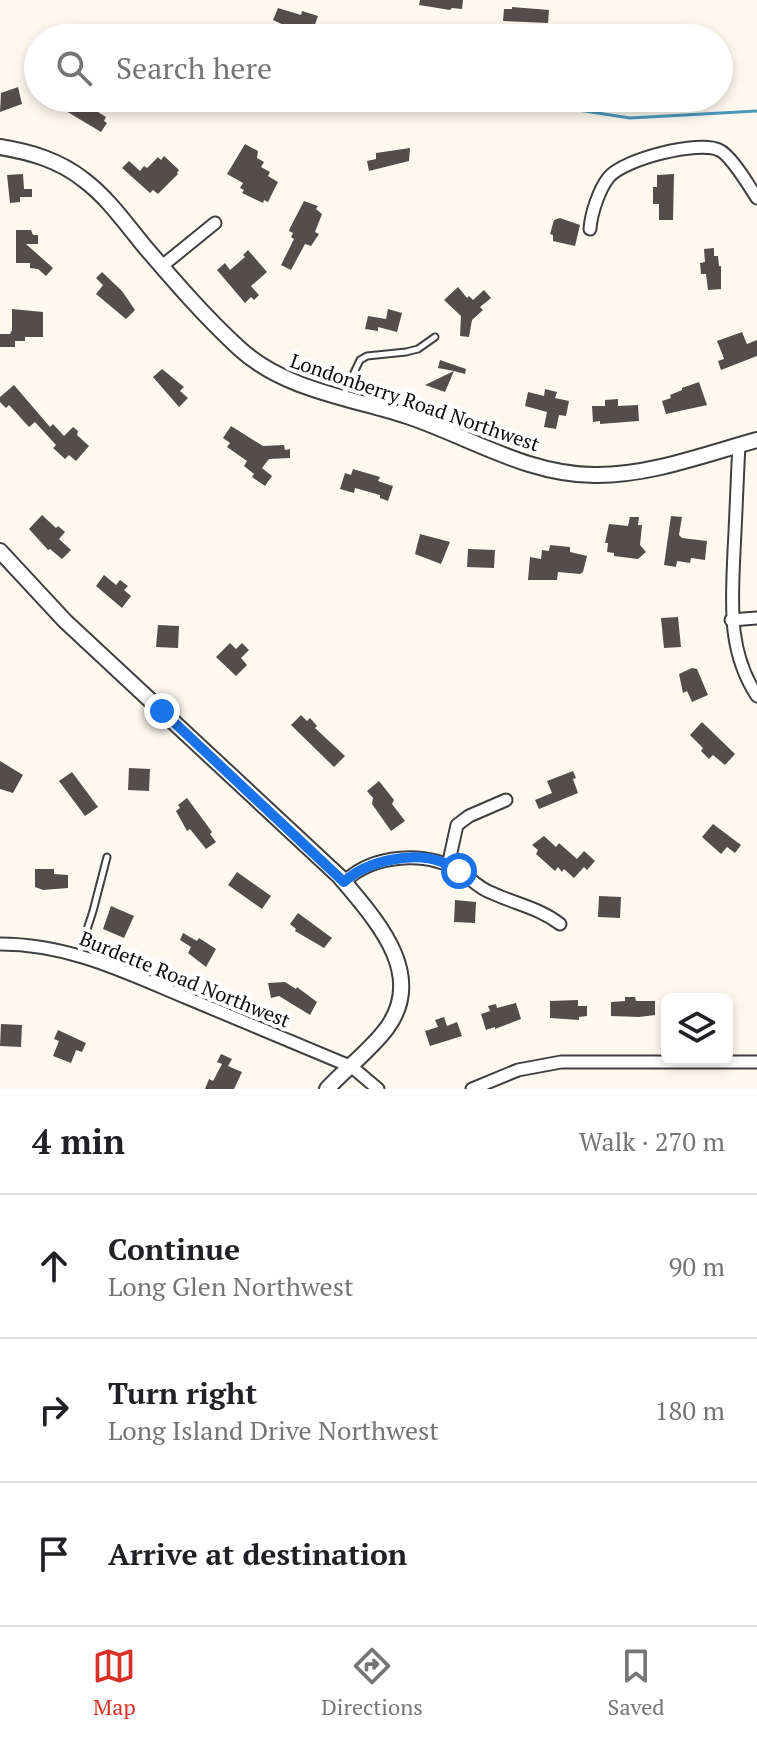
<!DOCTYPE html>
<meta charset="utf-8">
<style>
:root{--surface:#fff;--page:#f6f6f6;--text:#202124;--muted:#757577;--line:#e0e0e0;--accent:#d93025}
body{margin:0;font-family:"PT Serif",serif;background:var(--page);color:var(--text)}
.controls{position:absolute;right:24px;bottom:24px;display:grid;overflow:hidden;border-radius:12px;box-shadow:0 4px 12px #0003}
.controls button{width:72px;height:72px;display:grid;place-items:center;padding:0;border:0;border-bottom:2px solid var(--line);background:var(--surface);color:var(--text);font:40px sans-serif}
.stop{position:absolute;width:24px;height:24px;margin:-18px;border:6px solid #1a73e8;border-radius:50%;background:#fff}
.stop.end{background:#1a73e8;border-color:#fff;box-shadow:0 2px 8px #0008}
.list{margin:0;padding:0;list-style:none}
h2{display:flex;justify-content:space-between;align-items:center;height:104px;margin:0;padding:0 32px;font-size:34px}
h2 small{font-size:26px;font-weight:400;color:var(--muted)}
.list li{display:grid;grid-template-columns:52px 1fr auto;gap:24px;align-items:center;box-sizing:border-box;height:144px;padding:0 32px;border-top:2px solid var(--line)}
.list b{display:block;font-size:30px;white-space:nowrap}
.list p{margin:0;font-size:26px;white-space:nowrap;color:var(--muted)}
.list em{font-size:26px;font-style:normal;color:var(--muted)}
.icon{flex:none;width:44px;height:44px;fill:none;stroke:currentColor;stroke-width:2;stroke-linecap:round;stroke-linejoin:round}
.map{position:relative;flex:none;width:757px;height:1089px;overflow:hidden}
.search{position:absolute;background:var(--surface);box-shadow:0 4px 12px #0003;left:24px;right:24px;top:24px;height:88px;display:flex;align-items:center;gap:20px;box-sizing:border-box;padding:0 28px;border-radius:44px;color:var(--muted);font-size:30px}
.sheet{height:536px;background:var(--surface)}
nav{display:flex;justify-content:space-around;align-items:center;box-sizing:border-box;height:112px;border-top:2px solid var(--line);background:var(--surface);font-size:22px;color:var(--muted)}
nav a{display:grid;justify-items:center;gap:4px}
nav .on{color:var(--accent)}
.map>svg:first-child{display:block}
.lines{fill:none;stroke-linecap:round;stroke-linejoin:round}
.stream{stroke:#4b98bb;stroke-width:3}
.building{fill:#544e4b}
.service-casing{stroke:#404040;stroke-width:9}
.minor-casing{stroke:#404040;stroke-width:15}
.tertiary-casing{stroke:#404040;stroke-width:18}
.service{stroke:#fff;stroke-width:5}
.minor{stroke:#fff;stroke-width:11}
.tertiary{stroke:#fff;stroke-width:14}
.route{stroke:#1a73e8;stroke-width:10}
.labels{text-anchor:middle;dominant-baseline:central;stroke-width:8;stroke-linejoin:round;paint-order:stroke}
.street-label{font-size:20px;fill:#0d0d0d;stroke:#fff}
</style>
<div class="map">
<svg width="757" height="1089" viewBox="0 0 757 1089">
<rect width="100%" height="100%" fill="#fdf9ef"/>
<g class="lines">
<!-- stream -->
<path class="stream" d="M 500,98 L 630,118 L 757,111
M 375,108 L 442,98"/>
</g>
<!-- building -->
<path class="building" d="M 420,0 L 463,0 L 462,9 L 452,8 L 450,10 L 419,5 Z
M 512,7 L 549,10 L 548,23 L 503,21 L 504,9 L 512,9 Z
M 278,8 L 301,15 L 302,11 L 318,16 L 312,33 L 304,31 L 302,36 L 285,30 L 286,26 L 273,20 Z
M 614,27 L 627,28 L 626,38 L 579,38 L 580,28 L 614,30 Z
M 18,87 L 22,104 L 0,112 L 1,93 Z
M 67,98 L 106,98 L 98,112 L 106,117 L 104,121 L 107,123 L 101,132 L 61,108 Z
M 245,144 L 258,151 L 257,158 L 264,162 L 261,167 L 270,172 L 268,176 L 278,182 L 268,202 L 264,200 L 263,203 L 242,193 L 244,190 L 240,188 L 243,183 L 227,174 Z
M 410,148 L 409,161 L 369,171 L 367,161 L 376,159 L 376,153 Z
M 164,156 L 179,170 L 177,173 L 178,174 L 158,194 L 153,190 L 150,193 L 122,168 L 129,161 L 140,171 L 144,166 L 147,168 L 158,157 L 161,160 Z
M 23,174 L 24,189 L 32,189 L 32,197 L 20,197 L 20,202 L 10,203 L 7,175 Z
M 674,174 L 673,220 L 659,220 L 659,204 L 653,204 L 653,187 L 657,187 L 657,175 Z
M 304,201 L 318,206 L 316,209 L 322,214 L 315,232 L 319,234 L 311,246 L 305,244 L 291,270 L 281,265 L 294,239 L 291,237 L 293,233 L 289,231 L 290,228 Z
M 560,218 L 580,225 L 575,246 L 553,241 L 553,235 L 550,234 L 554,220 Z
M 16,230 L 31,230 L 33,235 L 38,235 L 38,244 L 26,244 L 53,268 L 46,276 L 38,269 L 30,268 L 30,263 L 16,263 Z
M 714,248 L 714,256 L 718,256 L 719,266 L 721,266 L 721,289 L 708,290 L 706,274 L 701,274 L 700,263 L 705,262 L 704,249 Z
M 248,250 L 267,272 L 251,286 L 259,295 L 254,300 L 251,297 L 245,303 L 217,270 L 225,263 L 230,270 L 245,257 L 243,255 Z
M 102,272 L 122,291 L 135,310 L 126,319 L 96,294 L 103,285 L 96,278 Z
M 458,287 L 467,298 L 469,296 L 473,300 L 484,290 L 491,298 L 480,307 L 483,310 L 472,320 L 469,337 L 460,336 L 461,316 L 444,300 Z
M 12,309 L 43,312 L 43,337 L 25,337 L 25,341 L 15,341 L 15,347 L 0,347 L 0,334 L 10,334 L 12,330 Z
M 388,309 L 402,313 L 397,332 L 378,327 L 378,331 L 365,329 L 368,316 L 386,319 Z
M 742,332 L 747,344 L 757,340 L 757,356 L 721,370 L 718,361 L 724,359 L 723,356 L 717,341 Z
M 440,360 L 466,369 L 465,374 L 454,371 L 445,392 L 425,385 L 454,371 L 438,368 Z
M 162,369 L 184,387 L 180,391 L 188,398 L 179,407 L 153,377 Z
M 699,382 L 707,405 L 666,414 L 662,401 L 671,398 L 670,395 L 682,390 L 682,388 Z
M 14,385 L 50,427 L 53,424 L 64,436 L 73,427 L 78,431 L 77,435 L 89,446 L 76,461 L 69,455 L 65,459 L 53,448 L 56,445 L 35,422 L 29,427 L 9,405 L 6,408 L 0,402 L 0,397 Z
M 545,389 L 557,392 L 555,398 L 569,401 L 566,416 L 559,415 L 556,429 L 544,427 L 547,412 L 525,406 L 528,392 L 544,396 Z
M 618,399 L 618,406 L 638,405 L 639,421 L 600,424 L 600,421 L 593,422 L 592,406 L 605,406 L 605,400 Z
M 231,426 L 263,446 L 284,445 L 285,450 L 290,449 L 290,458 L 269,459 L 262,468 L 272,476 L 265,486 L 252,477 L 254,474 L 244,466 L 247,461 L 227,447 L 230,443 L 223,438 Z
M 353,469 L 380,477 L 378,481 L 393,486 L 388,501 L 380,498 L 380,495 L 355,488 L 354,493 L 340,489 L 345,473 L 351,475 Z
M 42,515 L 56,528 L 58,526 L 65,532 L 59,539 L 71,550 L 62,559 L 50,549 L 48,550 L 29,529 Z
M 671,516 L 682,517 L 679,535 L 682,538 L 707,541 L 705,560 L 691,558 L 690,563 L 677,561 L 676,567 L 664,565 Z
M 630,517 L 639,517 L 638,525 L 642,525 L 640,545 L 646,552 L 638,559 L 614,556 L 614,553 L 607,552 L 608,543 L 605,543 L 609,524 L 628,526 Z
M 420,534 L 450,542 L 441,564 L 415,554 Z
M 550,545 L 570,547 L 570,552 L 587,556 L 583,572 L 580,574 L 558,572 L 557,580 L 528,580 L 530,557 L 541,559 L 542,550 L 549,551 Z
M 468,549 L 495,550 L 494,568 L 467,567 Z
M 104,575 L 116,585 L 120,580 L 128,586 L 124,590 L 131,596 L 122,608 L 96,586 Z
M 678,617 L 681,647 L 664,648 L 661,618 Z
M 158,625 L 179,626 L 178,648 L 156,647 Z
M 230,643 L 236,649 L 242,643 L 249,650 L 241,658 L 247,665 L 236,676 L 216,657 Z
M 692,668 L 697,669 L 708,695 L 692,702 L 687,691 L 683,693 L 679,674 Z
M 301,715 L 307,721 L 310,718 L 317,726 L 315,728 L 345,756 L 334,767 L 291,725 Z
M 702,722 L 735,754 L 725,765 L 713,755 L 709,759 L 701,751 L 703,748 L 690,735 Z
M 0,761 L 23,775 L 13,793 L 0,789 Z
M 129,768 L 150,769 L 149,791 L 128,790 Z
M 573,771 L 576,778 L 573,779 L 578,793 L 539,809 L 535,800 L 552,793 L 547,781 Z
M 72,772 L 98,807 L 85,816 L 59,781 Z
M 379,781 L 394,800 L 392,804 L 405,821 L 391,831 L 372,804 L 373,798 L 367,791 Z
M 187,798 L 212,832 L 210,834 L 216,842 L 206,849 L 190,829 L 187,831 L 176,811 L 180,808 L 178,805 Z
M 713,824 L 741,845 L 735,853 L 727,847 L 721,854 L 702,837 Z
M 544,836 L 556,847 L 559,843 L 577,859 L 584,851 L 595,861 L 587,870 L 584,867 L 574,878 L 564,869 L 562,872 L 558,867 L 555,871 L 536,854 L 538,850 L 532,845 Z
M 35,869 L 54,869 L 54,874 L 68,875 L 68,888 L 43,890 L 35,887 Z
M 237,872 L 271,896 L 262,909 L 228,885 Z
M 599,896 L 621,897 L 620,918 L 598,917 Z
M 455,900 L 476,902 L 475,923 L 454,922 Z
M 111,906 L 134,916 L 124,938 L 103,929 Z
M 298,913 L 332,938 L 324,948 L 295,931 L 296,929 L 290,924 Z
M 183,933 L 197,941 L 199,938 L 216,949 L 206,967 L 188,953 L 191,947 L 180,940 Z
M 285,982 L 296,989 L 297,987 L 317,1002 L 310,1015 L 279,996 L 271,998 L 268,983 Z
M 625,997 L 635,997 L 636,1001 L 655,1001 L 655,1015 L 639,1017 L 611,1016 L 611,1002 L 625,1001 Z
M 578,1000 L 578,1006 L 587,1006 L 587,1016 L 579,1017 L 579,1020 L 550,1018 L 550,1001 Z
M 516,1003 L 521,1019 L 495,1029 L 495,1027 L 486,1030 L 481,1014 L 490,1011 L 488,1006 L 496,1004 L 497,1008 Z
M 444,1017 L 447,1026 L 457,1022 L 462,1036 L 430,1046 L 425,1031 L 438,1027 L 435,1020 Z
M 1,1024 L 22,1025 L 21,1047 L 0,1046 Z
M 58,1030 L 86,1043 L 82,1052 L 76,1050 L 71,1063 L 53,1056 L 59,1041 L 54,1039 Z
M 221,1054 L 232,1059 L 228,1066 L 242,1072 L 234,1089 L 205,1089 L 209,1079 L 213,1081 L 222,1064 L 217,1062 Z"/>
<g class="lines">
<defs>
<path id="service" d="M 343,396 L 360,360 L 367,356 L 406,352 L 418,349 L 435,337
M 79,954 L 93,911 L 107,857"/>
<path id="minor" d="M 590,229 C 591,214 599,189 609,177 C 624,159 699,140 719,150 C 731,155 749,186 757,198
M 162,266 L 215,223
M 739,445 C 737,481 736,516 734,551 C 732,603 727,650 757,696
M 731,620 L 757,618
M 448,866 L 457,825 L 469,816 L 506,800
M 344,882 C 373,854 426,850 461,872 C 471,879 480,889 492,893 C 516,904 539,908 560,924
M 0,944 C 69,944 125,972 187,998 C 242,1021 297,1044 352,1067 L 378,1089
M 472,1089 L 518,1070 L 561,1062 L 757,1062"/>
<path id="tertiary" d="M 0,147 C 30,152 59,160 84,180 C 108,198 126,224 145,247 C 175,282 206,318 240,349 C 285,390 351,398 407,416 C 470,437 529,476 597,475 C 651,475 706,454 757,440
M 0,551 L 65,621 L 340,877 C 374,918 427,973 387,1028 C 370,1051 346,1068 327,1089"/>
</defs>
<!-- service casing -->
<use href="#service" class="service-casing"/>
<!-- minor casing -->
<use href="#minor" class="minor-casing"/>
<!-- tertiary casing -->
<use href="#tertiary" class="tertiary-casing"/>
<!-- service -->
<use href="#service" class="service"/>
<!-- minor -->
<use href="#minor" class="minor"/>
<!-- tertiary -->
<use href="#tertiary" class="tertiary"/>
</g>
<g class="lines">
<!-- route -->
<path class="route" d="M 162,711 L 344,882 C 366,861 412,851 442,862 C 447,864 454,868 459,871"/>
</g>
<g class="labels">
<!-- street labels -->
<g class="street-label">
<text transform="translate(415 402) rotate(19)">Londonberry Road Northwest</text>
<text transform="translate(185 979) rotate(22)">Burdette Road Northwest</text>
</g>
</g>
</svg>
<div class="controls">
<button><svg class="icon" aria-label="layers" viewBox="0 0 24 24"><path d="M12 4l9 5-9 5-9-5zM3 14l9 5 9-5"/></svg></button>
</div>
<div class="stop" style="left:459px;top:871px"></div>
<div class="stop end" style="left:162px;top:711px"></div>
<div class="search"><svg class="icon" aria-label="search" viewBox="0 0 24 24"><circle cx="10" cy="10" r="6"/><path d="M15 15l6 6"/></svg>Search here</div>
</div>
<section class="sheet">
<h2>4 min<small>Walk · 270 m</small></h2>
<ul class="list">
<li><svg class="icon" aria-label="ahead" viewBox="0 0 24 24"><path d="M12 20V5M6 11l6-6 6 6"/></svg><div><b>Continue</b><p>Long Glen Northwest</p></div><em>90 m</em></li>
<li><svg class="icon" aria-label="right" viewBox="0 0 24 24"><path d="M7 20v-9h11M14 6l5 5-5 5"/></svg><div><b>Turn right</b><p>Long Island Drive Northwest</p></div><em>180 m</em></li>
<li><svg class="icon" aria-label="arrive" viewBox="0 0 24 24"><path d="M6 21V4h12l-3 4 3 4H6"/></svg><div><b>Arrive at destination</b></div></li>
</ul>
</section>
<nav>
<a class="on"><svg class="icon" aria-label="map" viewBox="0 0 24 24"><path d="M3 6l6-2 6 2 6-2v14l-6 2-6-2-6 2zM9 4v14M15 6v14"/></svg>Map</a>
<a><svg class="icon" aria-label="directions" viewBox="0 0 24 24"><path d="M12 3l9 9-9 9-9-9zM9 14v-3h6M13 9l2 2-2 2"/></svg>Directions</a>
<a><svg class="icon" aria-label="saved" viewBox="0 0 24 24"><path d="M7 4h10v16l-5-4-5 4z"/></svg>Saved</a>
</nav>
